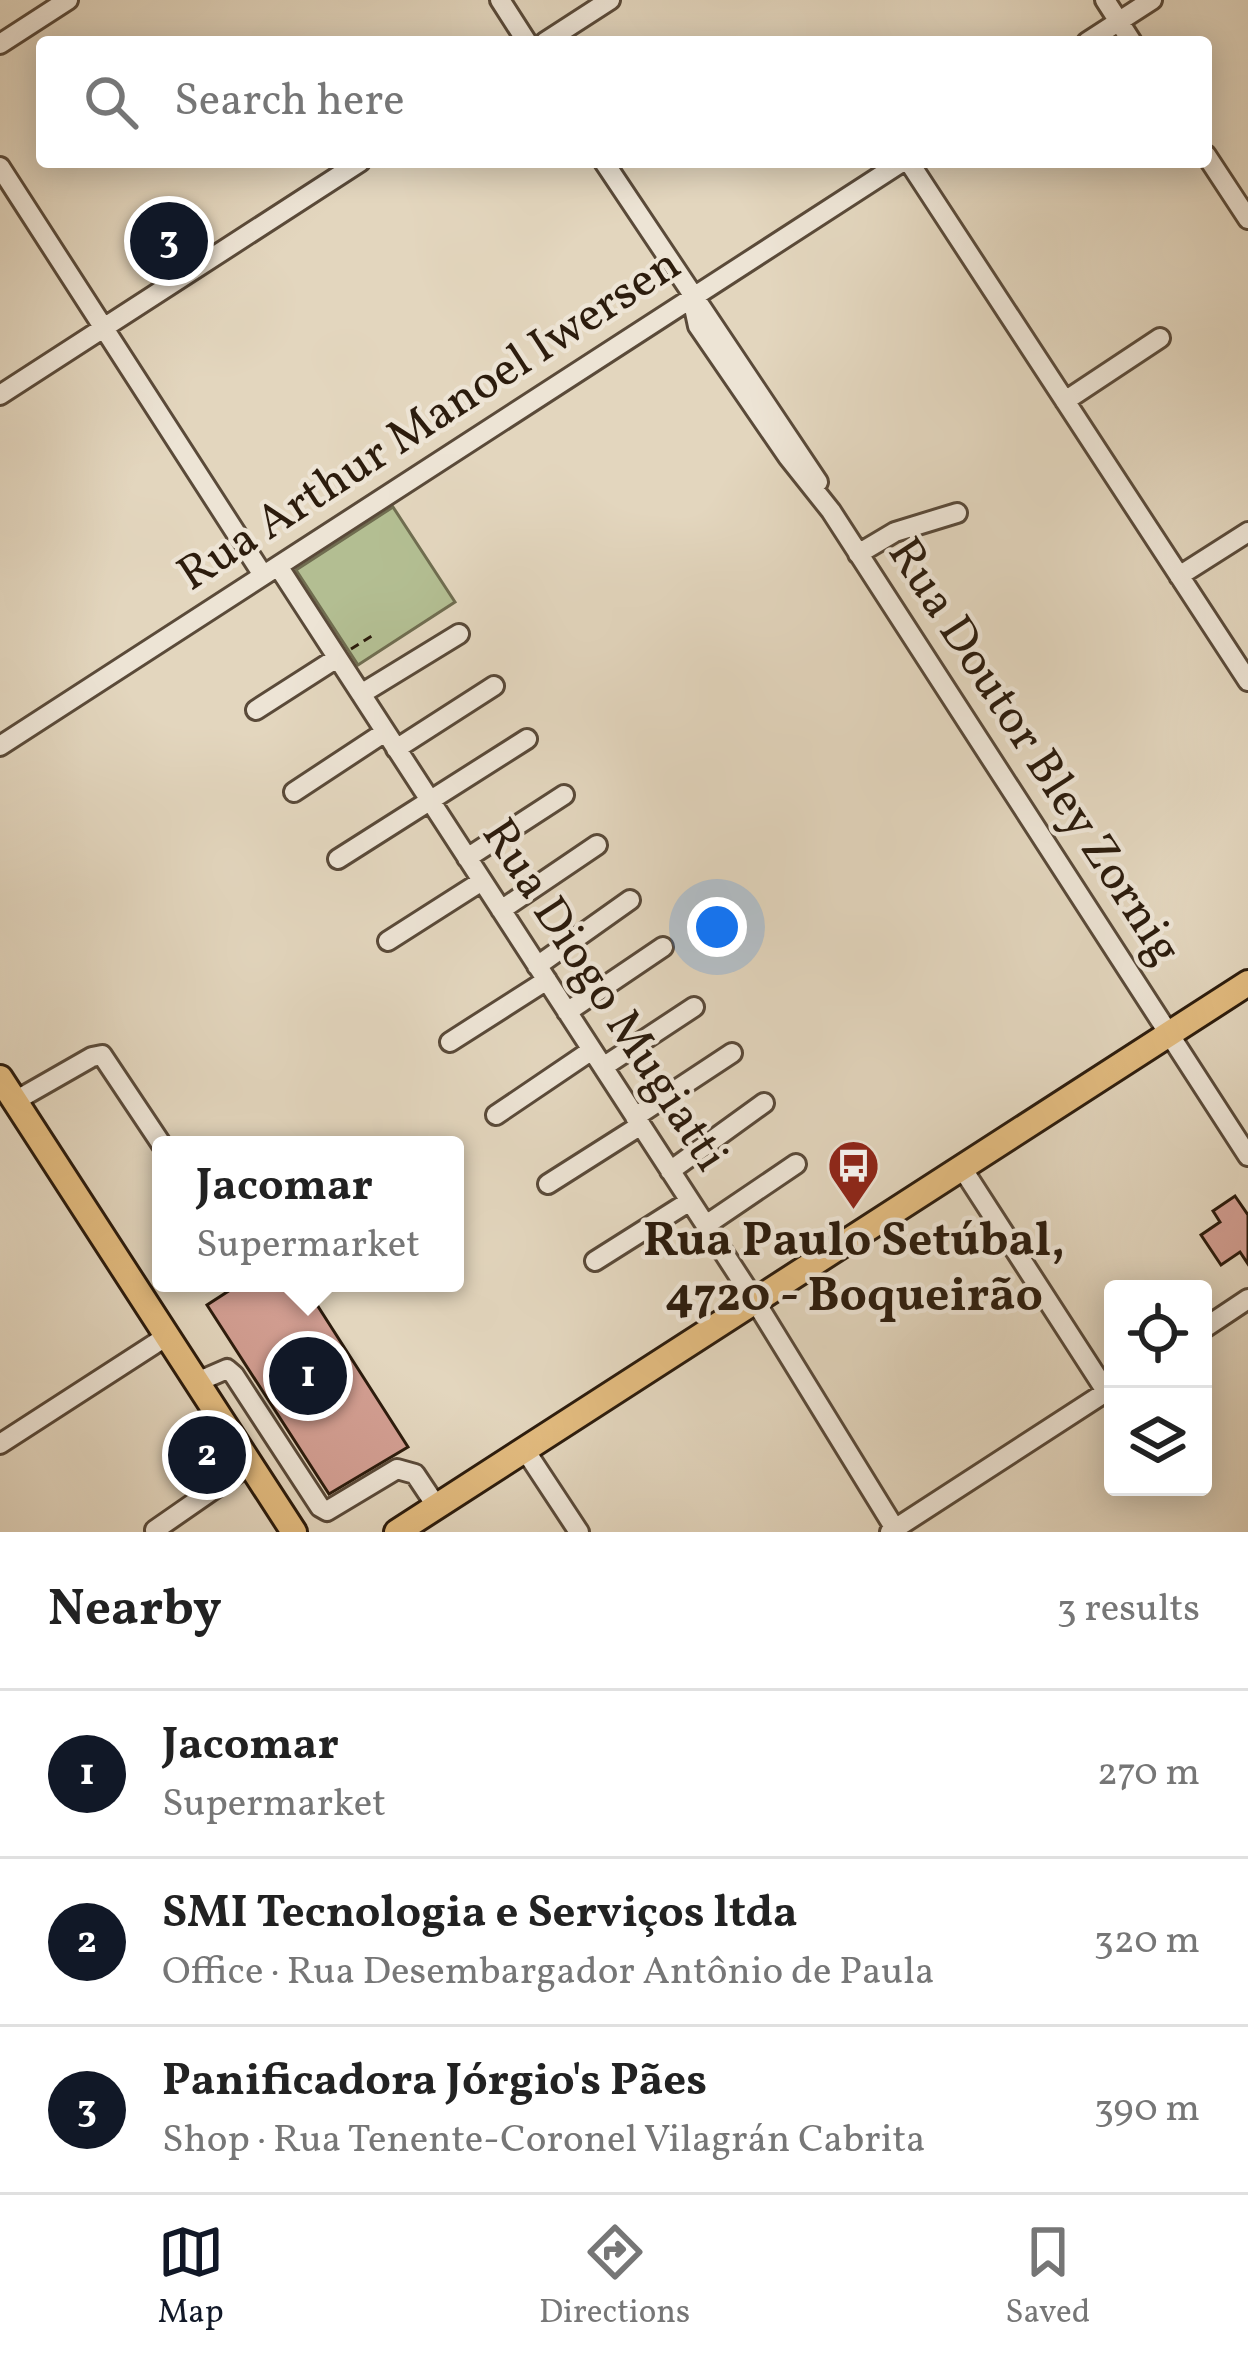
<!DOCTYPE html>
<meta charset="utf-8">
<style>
:root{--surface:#fff;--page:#f6f6f6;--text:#222;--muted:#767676;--line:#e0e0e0;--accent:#111827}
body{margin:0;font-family:Vollkorn,serif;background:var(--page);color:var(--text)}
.controls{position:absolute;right:36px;bottom:36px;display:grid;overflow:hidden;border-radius:12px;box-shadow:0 6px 30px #0003}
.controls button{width:108px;height:108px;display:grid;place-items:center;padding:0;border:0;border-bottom:3px solid var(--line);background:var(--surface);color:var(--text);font:60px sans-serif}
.you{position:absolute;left:717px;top:927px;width:42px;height:42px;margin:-30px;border:9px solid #fff;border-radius:50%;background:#1a73e8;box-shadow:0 0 0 18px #1a73e833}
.badge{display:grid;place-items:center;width:78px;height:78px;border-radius:50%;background:var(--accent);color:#fff;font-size:39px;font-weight:700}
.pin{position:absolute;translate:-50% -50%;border:6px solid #fff;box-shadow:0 3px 12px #0006}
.popup{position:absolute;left:152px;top:1136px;width:312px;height:156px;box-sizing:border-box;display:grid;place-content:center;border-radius:12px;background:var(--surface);filter:drop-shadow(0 3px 9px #0005);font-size:39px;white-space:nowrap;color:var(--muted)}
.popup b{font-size:45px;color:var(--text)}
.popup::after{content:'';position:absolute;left:50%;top:100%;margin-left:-24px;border:24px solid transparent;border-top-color:var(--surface)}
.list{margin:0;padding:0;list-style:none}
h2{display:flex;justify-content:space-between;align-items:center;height:156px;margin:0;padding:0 48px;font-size:51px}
h2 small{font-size:39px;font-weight:400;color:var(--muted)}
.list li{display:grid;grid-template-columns:78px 1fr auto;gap:36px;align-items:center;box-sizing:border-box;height:168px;padding:0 48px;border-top:3px solid var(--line)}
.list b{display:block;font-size:45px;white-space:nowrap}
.list p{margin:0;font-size:39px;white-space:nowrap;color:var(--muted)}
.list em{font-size:39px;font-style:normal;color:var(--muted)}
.icon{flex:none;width:66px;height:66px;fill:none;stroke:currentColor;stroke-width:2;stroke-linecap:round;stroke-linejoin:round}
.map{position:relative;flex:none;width:1248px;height:1532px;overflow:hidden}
.search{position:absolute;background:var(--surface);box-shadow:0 6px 30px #0003;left:36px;right:36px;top:36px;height:132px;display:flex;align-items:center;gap:30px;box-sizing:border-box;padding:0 42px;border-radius:12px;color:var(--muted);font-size:45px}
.sheet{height:660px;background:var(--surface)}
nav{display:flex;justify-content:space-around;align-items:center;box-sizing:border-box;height:168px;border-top:3px solid var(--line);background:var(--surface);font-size:33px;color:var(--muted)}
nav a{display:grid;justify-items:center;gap:6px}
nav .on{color:var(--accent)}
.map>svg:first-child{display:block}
.green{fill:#b3be92;stroke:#706d50;stroke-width:3}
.building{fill:#d39f93;stroke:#2c1c0d;stroke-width:3}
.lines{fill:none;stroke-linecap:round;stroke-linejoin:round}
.minor-casing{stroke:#5a4a39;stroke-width:24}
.major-casing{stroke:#2c1c0d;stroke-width:30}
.path{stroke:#2c1c0d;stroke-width:3;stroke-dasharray:9 6;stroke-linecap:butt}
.minor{stroke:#ede4d5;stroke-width:18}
.major{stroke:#e2bb7f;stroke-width:24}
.labels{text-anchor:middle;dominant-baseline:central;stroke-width:9;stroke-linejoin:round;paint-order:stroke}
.street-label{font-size:48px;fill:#2c1c0d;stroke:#ede4d5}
.poi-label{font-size:48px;font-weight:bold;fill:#2c1c0d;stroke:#ede4d5}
</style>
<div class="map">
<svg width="1248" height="1532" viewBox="0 0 1248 1532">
<rect width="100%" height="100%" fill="#e3d6be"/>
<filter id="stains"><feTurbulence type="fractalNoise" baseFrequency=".00167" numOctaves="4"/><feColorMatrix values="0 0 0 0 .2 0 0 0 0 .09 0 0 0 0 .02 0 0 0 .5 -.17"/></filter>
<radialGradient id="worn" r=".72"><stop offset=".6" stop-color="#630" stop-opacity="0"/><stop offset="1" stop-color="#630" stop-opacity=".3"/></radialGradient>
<!-- green -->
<path class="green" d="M 393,507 L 455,602 L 358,665 L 296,570 Z"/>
<!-- building -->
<path class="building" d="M 1235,1196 L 1248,1215 L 1248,1264 L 1240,1252 L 1221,1265 L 1201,1235 L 1220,1222 L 1213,1211 Z
M 241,1283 L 303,1283 L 408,1447 L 329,1494 L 207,1305 Z"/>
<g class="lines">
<defs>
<path id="minor" d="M 500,0 L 527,42
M 1105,0 L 1132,42
M 545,42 L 610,0
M 1087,42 L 1152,0
M 0,44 L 68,0
M 1206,155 L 1248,219
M 604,162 L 818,482
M 909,162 L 1248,681
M 0,167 L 263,575
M 692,298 L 698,326 L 788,457 L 831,511 L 1248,1156
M 0,395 L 360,162
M 1065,401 L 1160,338
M 858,554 L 895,532 L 957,513
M 278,566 L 755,1301 L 897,1532
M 1179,576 L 1248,532
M 361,694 L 459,634
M 256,710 L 337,658
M 0,746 L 902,162
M 396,749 L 494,686
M 294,792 L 385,732
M 467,858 L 564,795
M 338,859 L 527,739
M 501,910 L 597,845
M 388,941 L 482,881
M 537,966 L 630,900
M 567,1012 L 663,947
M 450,1042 L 547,980
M 603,1067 L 694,1007
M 15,1101 L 92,1057 L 102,1055 L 162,1145
M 496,1115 L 592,1050
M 635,1117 L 732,1053
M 962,1168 L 1106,1391
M 670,1171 L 764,1103
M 548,1184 L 641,1125
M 706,1225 L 796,1164
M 595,1261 L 690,1201
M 1203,1329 L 1248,1299
M 197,1382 L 227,1369 L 234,1375 L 320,1507 L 327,1511 L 397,1469 L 415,1474 L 437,1507
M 0,1444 L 167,1336
M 525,1450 L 579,1532
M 155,1530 L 250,1464
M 890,1532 L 1112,1388"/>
<path id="major" d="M 0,1078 L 294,1532
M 397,1532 L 1248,983"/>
</defs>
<!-- minor casing -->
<use href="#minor" class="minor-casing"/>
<!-- major casing -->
<use href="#major" class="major-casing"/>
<!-- path -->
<path class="path" d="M 351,649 L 375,634"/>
<!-- minor -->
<use href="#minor" class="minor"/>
<!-- major -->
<use href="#major" class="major"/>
</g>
<!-- icons -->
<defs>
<symbol id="bus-pin" viewBox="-11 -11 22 30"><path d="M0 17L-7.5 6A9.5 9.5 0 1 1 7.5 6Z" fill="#8f2418" stroke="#ede4d5"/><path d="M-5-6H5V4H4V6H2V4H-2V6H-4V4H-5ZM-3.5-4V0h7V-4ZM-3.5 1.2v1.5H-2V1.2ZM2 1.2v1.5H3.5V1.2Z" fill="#fff"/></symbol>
</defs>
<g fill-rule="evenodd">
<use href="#bus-pin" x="824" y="1136" width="59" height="81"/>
</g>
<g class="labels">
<!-- street labels -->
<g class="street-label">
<text transform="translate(430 421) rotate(-33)">Rua Arthur Manoel Iwersen</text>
<text transform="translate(1033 752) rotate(57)">Rua Doutor Bley Zornig</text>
<text transform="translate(603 996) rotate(57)">Rua Diogo Mugiatti</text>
</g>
<!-- poi labels -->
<g class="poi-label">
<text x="854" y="1242">Rua Paulo Setúbal,<tspan x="854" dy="55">4720 - Boqueirão</tspan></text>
</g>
</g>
<rect width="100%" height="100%" filter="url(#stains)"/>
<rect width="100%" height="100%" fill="url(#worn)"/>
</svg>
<div class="controls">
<button><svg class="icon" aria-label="locate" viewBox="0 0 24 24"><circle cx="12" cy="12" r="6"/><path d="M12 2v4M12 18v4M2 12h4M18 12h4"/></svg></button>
<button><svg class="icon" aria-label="layers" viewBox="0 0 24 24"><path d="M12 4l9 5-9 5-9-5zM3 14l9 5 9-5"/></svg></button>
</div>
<div class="you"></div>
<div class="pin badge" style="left:308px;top:1376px">1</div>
<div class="popup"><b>Jacomar</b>Supermarket</div>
<div class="pin badge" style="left:207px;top:1455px">2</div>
<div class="pin badge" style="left:169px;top:241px">3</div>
<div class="search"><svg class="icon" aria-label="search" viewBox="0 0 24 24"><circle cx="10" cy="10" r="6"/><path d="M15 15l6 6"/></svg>Search here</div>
</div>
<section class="sheet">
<h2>Nearby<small>3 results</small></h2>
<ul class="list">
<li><span class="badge">1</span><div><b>Jacomar</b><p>Supermarket</p></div><em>270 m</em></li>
<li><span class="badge">2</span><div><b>SMI Tecnologia e Serviços ltda</b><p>Office · Rua Desembargador Antônio de Paula</p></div><em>320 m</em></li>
<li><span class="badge">3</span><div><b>Panificadora Jórgio's Pães</b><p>Shop · Rua Tenente-Coronel Vilagrán Cabrita</p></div><em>390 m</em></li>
</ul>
</section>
<nav>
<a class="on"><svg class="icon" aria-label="map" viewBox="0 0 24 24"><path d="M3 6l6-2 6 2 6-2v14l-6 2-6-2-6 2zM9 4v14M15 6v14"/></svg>Map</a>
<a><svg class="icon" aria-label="directions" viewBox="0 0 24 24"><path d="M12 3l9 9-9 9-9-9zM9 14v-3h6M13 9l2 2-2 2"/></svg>Directions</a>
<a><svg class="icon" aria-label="saved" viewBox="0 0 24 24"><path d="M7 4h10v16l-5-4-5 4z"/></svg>Saved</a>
</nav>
